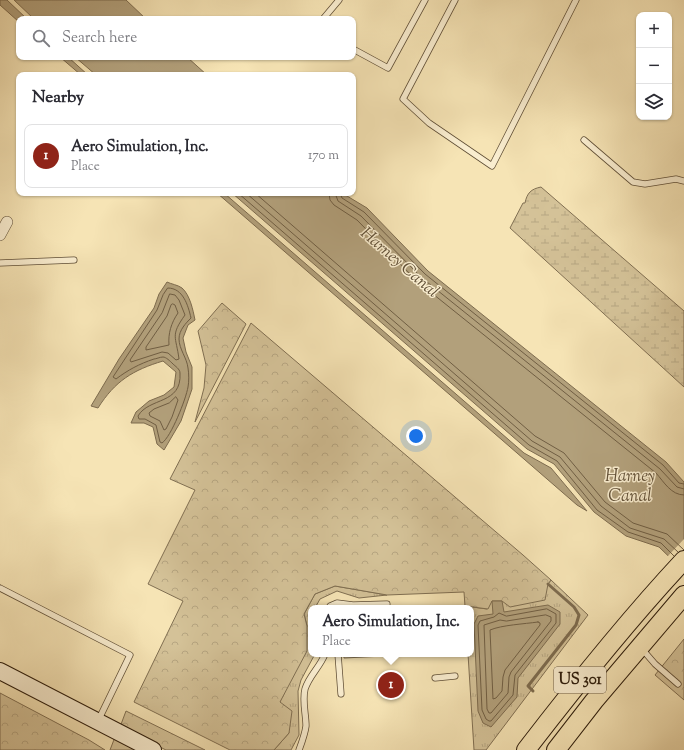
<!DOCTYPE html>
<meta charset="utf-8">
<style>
:root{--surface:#fff;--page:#f7f7f7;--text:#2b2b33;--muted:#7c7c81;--line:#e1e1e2;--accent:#8f2418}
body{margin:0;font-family:"Sorts Mill Goudy",serif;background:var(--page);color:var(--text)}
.controls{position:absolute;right:12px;top:12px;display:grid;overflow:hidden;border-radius:8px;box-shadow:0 1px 3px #0004}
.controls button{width:36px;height:36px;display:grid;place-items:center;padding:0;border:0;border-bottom:1px solid var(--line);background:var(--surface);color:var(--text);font:20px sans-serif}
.you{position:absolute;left:416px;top:436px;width:14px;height:14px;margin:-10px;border:3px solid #fff;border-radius:50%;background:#1a73e8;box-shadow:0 0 0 6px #1a73e833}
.badge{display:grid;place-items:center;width:26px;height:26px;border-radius:50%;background:var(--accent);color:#fff;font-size:13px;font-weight:700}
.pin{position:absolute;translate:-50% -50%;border:2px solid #fff;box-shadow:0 1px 4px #0006}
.popup{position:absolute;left:308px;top:605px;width:166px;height:52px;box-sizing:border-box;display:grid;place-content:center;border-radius:8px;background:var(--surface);filter:drop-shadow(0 1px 3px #0005);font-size:13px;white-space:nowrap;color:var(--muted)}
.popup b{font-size:15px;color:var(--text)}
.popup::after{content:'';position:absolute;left:50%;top:100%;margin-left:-8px;border:8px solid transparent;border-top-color:var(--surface)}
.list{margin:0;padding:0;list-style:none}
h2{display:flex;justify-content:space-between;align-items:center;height:52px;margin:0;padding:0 16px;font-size:17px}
h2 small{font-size:13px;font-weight:400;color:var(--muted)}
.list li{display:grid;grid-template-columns:26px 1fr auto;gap:12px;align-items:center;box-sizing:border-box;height:64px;margin:0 8px 8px;padding:0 8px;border:1px solid var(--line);border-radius:8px}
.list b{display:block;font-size:15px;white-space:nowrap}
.list p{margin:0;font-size:13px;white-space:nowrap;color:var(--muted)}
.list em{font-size:13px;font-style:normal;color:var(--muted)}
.icon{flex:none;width:22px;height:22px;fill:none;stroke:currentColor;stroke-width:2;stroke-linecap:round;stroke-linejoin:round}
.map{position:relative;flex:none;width:684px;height:750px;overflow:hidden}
.search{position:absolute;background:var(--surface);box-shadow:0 1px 3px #0004;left:16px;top:16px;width:340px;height:44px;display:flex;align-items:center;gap:10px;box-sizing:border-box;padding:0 14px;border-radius:8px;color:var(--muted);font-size:15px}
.panel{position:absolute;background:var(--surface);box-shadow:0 1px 3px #0004;left:16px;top:72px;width:340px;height:124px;border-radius:8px}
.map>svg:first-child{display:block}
.grass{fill:url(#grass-tufts);stroke:#806f52}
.forest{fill:url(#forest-crowns);stroke:#806f52}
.wetland{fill:url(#wetland-marsh);stroke:#806f52}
.water{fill:#b2a07b;stroke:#7d6b4e}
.pier{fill:#f6e4b5}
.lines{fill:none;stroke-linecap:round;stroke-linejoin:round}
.shore{stroke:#705e43;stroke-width:1}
.stream{stroke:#7d6b4e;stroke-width:3}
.lane-casing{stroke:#5f4e36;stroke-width:7}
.street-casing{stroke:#5f4e36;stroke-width:12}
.secondary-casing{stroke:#2d1c0b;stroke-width:18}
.primary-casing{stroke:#2d1c0b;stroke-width:20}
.lane{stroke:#f9edcf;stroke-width:5.5}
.street{stroke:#f9edcf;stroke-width:11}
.secondary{stroke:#f9edcf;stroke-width:16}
.primary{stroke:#f6e4b5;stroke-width:18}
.labels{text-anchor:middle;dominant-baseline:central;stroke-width:3;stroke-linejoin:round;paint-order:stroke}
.shield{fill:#f9edcf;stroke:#6a5b46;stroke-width:1}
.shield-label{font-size:15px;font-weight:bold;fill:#2d1c0b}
.water-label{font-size:17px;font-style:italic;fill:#625138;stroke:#f9edcf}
</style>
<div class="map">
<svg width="684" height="750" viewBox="0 0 684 750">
<defs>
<pattern id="grass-tufts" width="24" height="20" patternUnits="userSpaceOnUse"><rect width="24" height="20" fill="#d4c298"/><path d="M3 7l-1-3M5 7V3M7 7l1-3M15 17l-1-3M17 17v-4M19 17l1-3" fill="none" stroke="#b6a682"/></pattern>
<pattern id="forest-crowns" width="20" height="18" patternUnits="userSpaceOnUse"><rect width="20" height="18" fill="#d4c298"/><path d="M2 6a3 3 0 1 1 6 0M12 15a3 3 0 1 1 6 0" fill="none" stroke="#b6a682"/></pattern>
<pattern id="wetland-marsh" width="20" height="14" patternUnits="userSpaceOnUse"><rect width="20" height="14" fill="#d4c298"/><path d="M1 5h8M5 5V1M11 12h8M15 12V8" fill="none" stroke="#b6a682"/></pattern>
</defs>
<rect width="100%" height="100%" fill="#f6e4b5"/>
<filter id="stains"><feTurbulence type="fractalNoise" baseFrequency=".005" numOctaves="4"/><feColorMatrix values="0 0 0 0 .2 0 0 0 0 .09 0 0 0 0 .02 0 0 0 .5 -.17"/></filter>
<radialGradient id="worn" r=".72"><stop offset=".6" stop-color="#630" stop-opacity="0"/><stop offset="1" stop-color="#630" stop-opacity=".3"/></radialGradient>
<!-- grass -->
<path class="grass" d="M 551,580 L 588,615 L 486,750 L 474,750 L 468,654 L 471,654 L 471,608 L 465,608 L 465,606 L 487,609 L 492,601 L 548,584 Z
M 335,586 L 387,595 L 359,598 L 337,591 L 320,599 L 315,608 L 311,608 L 311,654 L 315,654 L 301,680 L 298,691 L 299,735 L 291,750 L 274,750 L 289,733 L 280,702 L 307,626 L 304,614 L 315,594 Z
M 344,654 L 404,654 L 404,655 L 344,658 Z"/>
<!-- forest -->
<path class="forest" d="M 222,303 L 246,324 L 195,422 L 204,388 L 206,365 L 198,331 Z
M 251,323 L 523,555 L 551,580 L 548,584 L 545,600 L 510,607 L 502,601 L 492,601 L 488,609 L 465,606 L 464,592 L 387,595 L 335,586 L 315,594 L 304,614 L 307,626 L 307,651 L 280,702 L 292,711 L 289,733 L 274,750 L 230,750 L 134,702 L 183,601 L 148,584 L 195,490 L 170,479 Z
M 684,639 L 684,700 L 655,675 Z
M 0,693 L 89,740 L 105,750 L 0,750 Z
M 126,711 L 205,750 L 166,750 L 120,727 Z
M 115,737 L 141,750 L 110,750 Z"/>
<!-- wetland -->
<path class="wetland" d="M 541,187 L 684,311 L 684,387 L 510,228 L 523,203 L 525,203 C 527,193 531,189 541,187 Z"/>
<!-- water -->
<path class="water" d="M 0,0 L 7,0 L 27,19 L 19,19 L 19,22 L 0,5 Z
M 14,0 L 126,0 L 146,19 L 34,19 Z
M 60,57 L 68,57 L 88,75 L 81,75 Z
M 75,57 L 187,57 L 207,75 L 96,75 Z
M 217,193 L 224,193 L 524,453 L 551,468 L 587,511 L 577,505 Z
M 232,193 L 342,193 L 367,208 L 428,271 L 666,462 L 684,482 L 684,571 L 659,547 L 626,536 L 594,512 L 554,464 L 527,449 Z
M 167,282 C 171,284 178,285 182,288 C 190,295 193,310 195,320 L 188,325 L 183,338 L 186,352 L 192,367 L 192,389 L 181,421 L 164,450 L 157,444 L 153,427 L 144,423 L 131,423 L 136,412 L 149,401 L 164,395 L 174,387 L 176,372 L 163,361 C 133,370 115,381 98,408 L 91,406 L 119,359 L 154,308 L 159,294 Z
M 492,601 L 502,601 L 504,612 L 548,605 L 560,612 L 560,624 L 518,678 L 517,697 L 491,727 L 483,723 L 478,711 L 474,624 L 478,616 L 493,614 Z"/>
<!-- pier -->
<path class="pier" d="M 684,539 L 684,573 L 667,557 Z"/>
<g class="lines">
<!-- shore -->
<path class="shore" d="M 238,193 L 529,445 L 557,461 L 597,510 L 628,532 L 661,543 L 674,556
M 246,193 L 532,441 L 560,457 L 601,506 L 630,528 L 664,539 L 678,552
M 255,193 L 535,436 L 564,453 L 605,502 L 633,523 L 667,534 L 684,550
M 329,193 L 330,200 L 334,205 L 357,220 L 418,282 L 656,473 C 664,482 671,495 684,495
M 335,193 L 338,201 L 361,216 L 422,278 L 660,469 L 677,487 L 684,489
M 340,193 L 342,198 L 364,212 L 425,274 L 663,465 L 679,483 L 684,484
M 168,288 C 183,288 188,305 191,318 C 186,323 179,330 179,339 C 179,349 187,358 188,368 C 189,374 189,382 188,387 C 186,399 171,437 162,443 L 160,442 L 156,425 L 145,419 L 139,419 L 138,416 C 149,397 182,405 180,373 C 180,369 175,366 173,364 C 170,361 166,357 163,357 C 160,357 156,359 154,359 C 139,364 128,370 116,379 L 113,377 L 157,310 L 163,295 Z
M 170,294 L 175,295 L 179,300 L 185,315 C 170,336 176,336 179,359 L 176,360 L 168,353 L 162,352 L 131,362 L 130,360 L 162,313 Z
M 173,304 L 175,305 L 178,313 C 171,323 168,334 169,345 L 146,350 L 146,347 L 167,316 L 171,305 Z
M 176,397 L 178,400 L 172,417 L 166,429 L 164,430 L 160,421 L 150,416 L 149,413 L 154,409 L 169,403 Z
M 547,609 L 556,614 L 556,623 L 515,675 L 513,695 L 491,721 L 489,721 L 486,719 L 482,710 L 478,625 L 480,621 L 494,617 L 499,613 L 506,616 Z
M 546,615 L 551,617 L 551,621 L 511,672 L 509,677 L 508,693 L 491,713 L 489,713 L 487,709 L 484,625 L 500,620 L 506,621 Z
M 538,622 L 540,623 L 540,625 L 505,670 L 503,677 L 502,691 L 496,698 L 493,699 L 490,630 C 502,625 524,624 538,622 Z"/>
<!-- stream -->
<path class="stream" d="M 533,691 L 528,686 L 576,625 L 579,615 L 574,607 L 548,584"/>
<defs>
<path id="lane" d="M 455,0 L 403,99 L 429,123 L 492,166 L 576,0
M 323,19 L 339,0
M 353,49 L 388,68 L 425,0
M 584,140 L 633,182 L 645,184 L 676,179 L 684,181
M 0,263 L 74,260
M 0,588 L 130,655 L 98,721
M 329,608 L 330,606 L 337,603 L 353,605 L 387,604
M 642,649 L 655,664 L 678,684
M 338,654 L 341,694
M 435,678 L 455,676
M 299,750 C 302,742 305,734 306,726 C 306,714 302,701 305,689 C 309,676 320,667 325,654"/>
<path id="street" d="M 0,235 L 7,222"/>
<path id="secondary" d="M 0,671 L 153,750"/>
<path id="primary" d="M 526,750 C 576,685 628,620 684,560
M 556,750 L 594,701 L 684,595"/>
</defs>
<!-- lane casing -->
<use href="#lane" class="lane-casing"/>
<!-- street casing -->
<use href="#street" class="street-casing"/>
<!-- secondary casing -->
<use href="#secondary" class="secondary-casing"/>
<!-- primary casing -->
<use href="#primary" class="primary-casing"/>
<!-- lane -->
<use href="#lane" class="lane"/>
<!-- street -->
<use href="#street" class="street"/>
<!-- secondary -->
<use href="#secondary" class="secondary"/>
<!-- primary -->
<use href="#primary" class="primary"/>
</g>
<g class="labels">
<!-- shield labels -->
<rect class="shield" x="554" y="667" width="52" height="26" rx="3"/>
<g class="shield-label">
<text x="580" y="680">US 301</text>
</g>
<!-- water labels -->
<g class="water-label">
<text transform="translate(399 263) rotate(41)">Harney Canal</text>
<text x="630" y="477">Harney<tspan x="630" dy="20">Canal</tspan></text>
</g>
</g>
<rect width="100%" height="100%" filter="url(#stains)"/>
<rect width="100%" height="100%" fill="url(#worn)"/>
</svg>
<div class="controls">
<button>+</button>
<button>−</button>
<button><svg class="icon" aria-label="layers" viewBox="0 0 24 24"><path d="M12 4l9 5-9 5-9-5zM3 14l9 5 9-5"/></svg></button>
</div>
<div class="you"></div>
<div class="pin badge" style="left:391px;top:685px">1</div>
<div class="popup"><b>Aero Simulation, Inc.</b>Place</div>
<div class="search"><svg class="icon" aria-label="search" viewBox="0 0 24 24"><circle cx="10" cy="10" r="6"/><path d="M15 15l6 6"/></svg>Search here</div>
<section class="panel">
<h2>Nearby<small></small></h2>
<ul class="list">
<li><span class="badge">1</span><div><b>Aero Simulation, Inc.</b><p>Place</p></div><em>170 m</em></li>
</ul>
</section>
</div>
